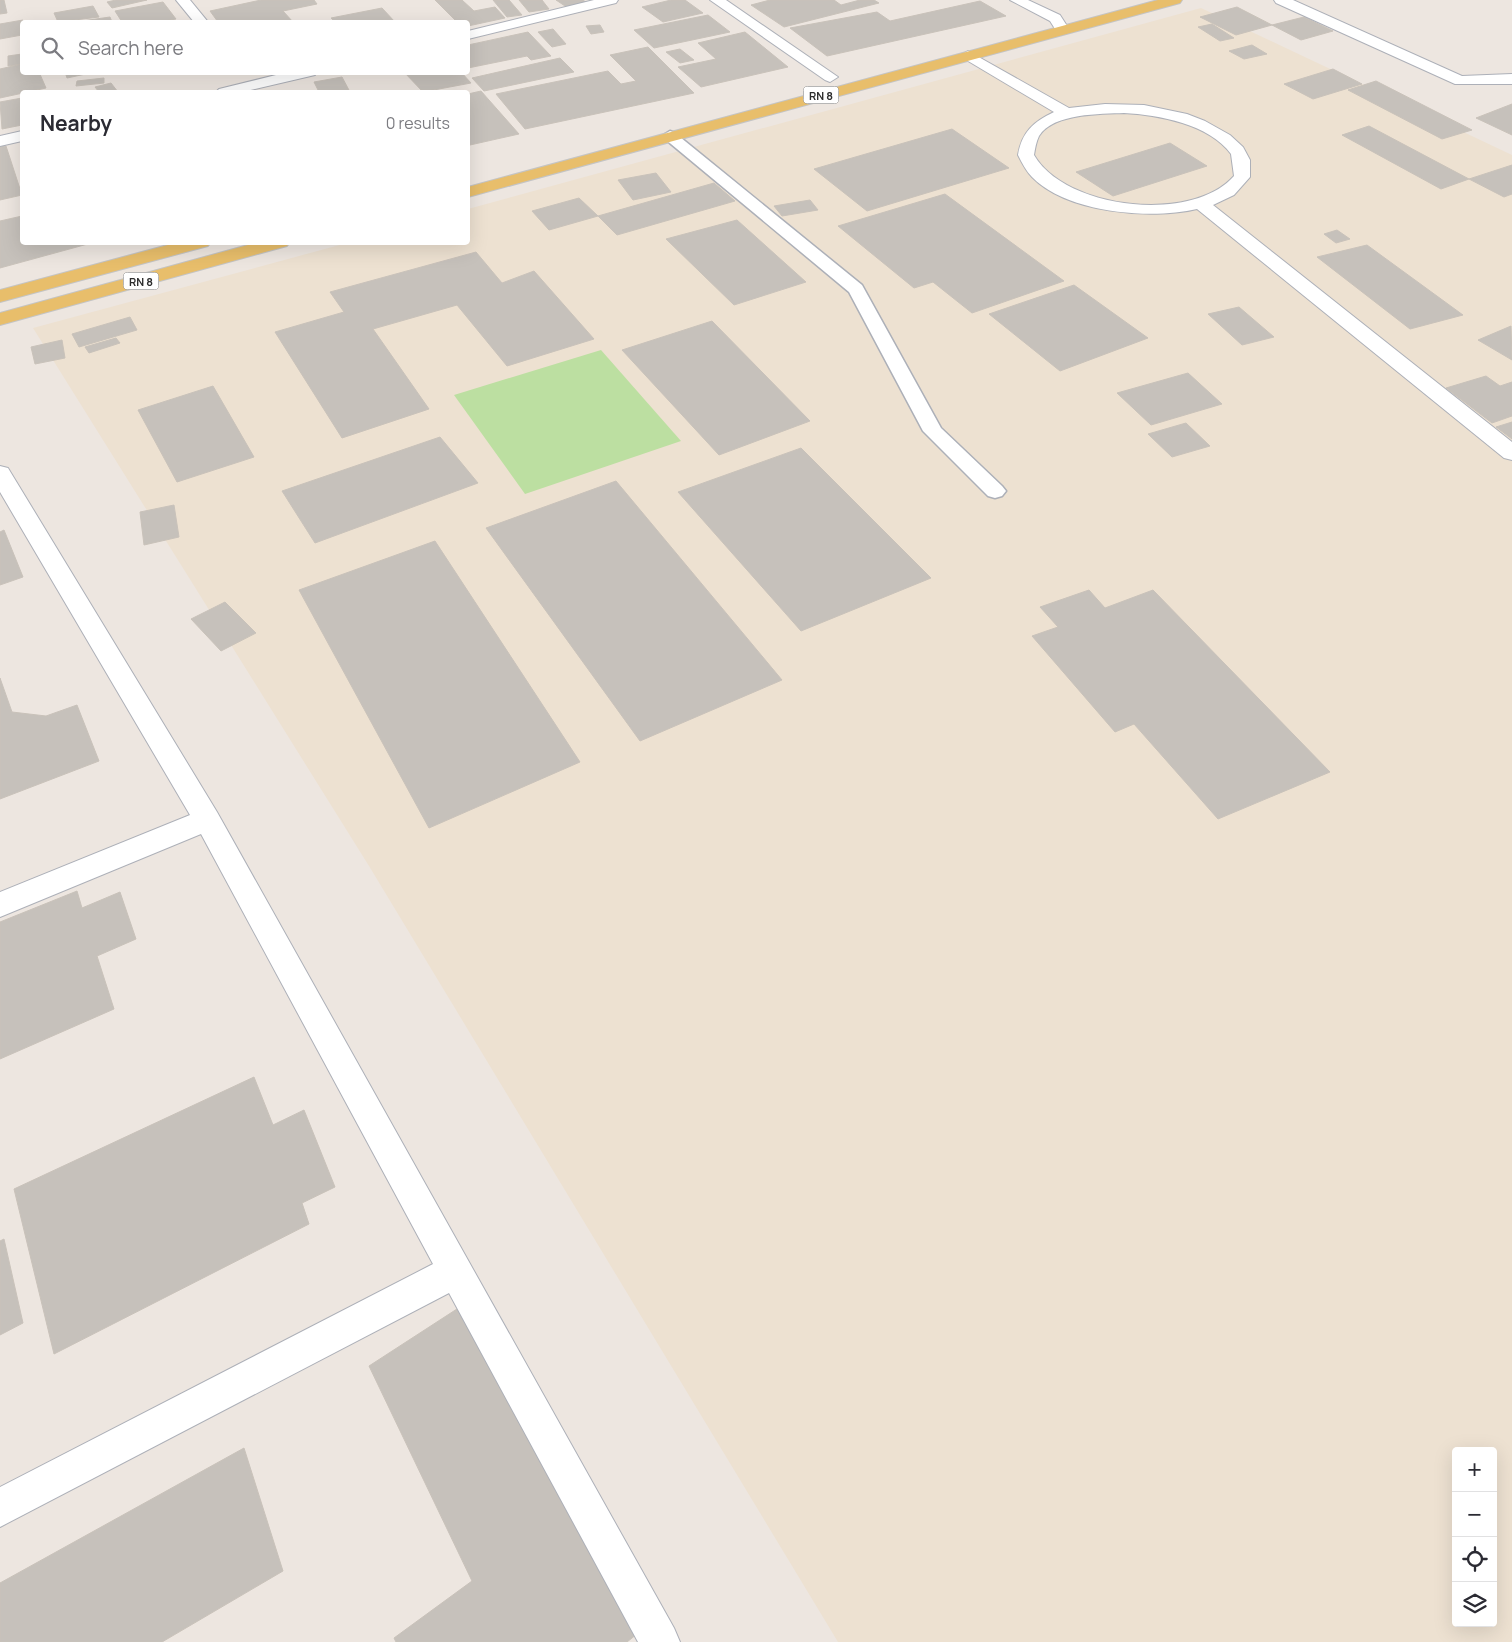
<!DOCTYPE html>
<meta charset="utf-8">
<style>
:root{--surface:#fff;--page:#f7f7f7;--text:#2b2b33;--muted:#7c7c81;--line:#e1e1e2}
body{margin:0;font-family:Manrope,sans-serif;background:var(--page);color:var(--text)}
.controls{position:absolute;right:15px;bottom:15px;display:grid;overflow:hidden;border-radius:5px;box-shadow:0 5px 20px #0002}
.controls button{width:45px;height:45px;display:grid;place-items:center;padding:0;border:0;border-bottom:1px solid var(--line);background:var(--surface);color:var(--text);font:25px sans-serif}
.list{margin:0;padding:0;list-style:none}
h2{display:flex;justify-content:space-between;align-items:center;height:65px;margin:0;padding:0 20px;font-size:21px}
h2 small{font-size:16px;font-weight:400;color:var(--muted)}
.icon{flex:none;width:28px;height:28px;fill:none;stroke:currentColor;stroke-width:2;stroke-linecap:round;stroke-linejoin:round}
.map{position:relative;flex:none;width:1512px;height:1642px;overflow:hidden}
.search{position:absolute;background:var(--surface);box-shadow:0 5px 20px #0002;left:20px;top:20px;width:450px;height:55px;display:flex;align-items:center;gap:12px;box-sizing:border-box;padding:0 18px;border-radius:5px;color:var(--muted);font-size:19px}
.panel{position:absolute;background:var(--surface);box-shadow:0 5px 20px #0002;left:20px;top:90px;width:450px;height:155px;border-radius:5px}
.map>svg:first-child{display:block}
.education{fill:#ede1d1;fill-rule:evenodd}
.green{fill:#bcdfa1}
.building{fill:#c6c1bb;stroke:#c9c2ba}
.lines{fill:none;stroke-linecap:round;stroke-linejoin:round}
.service-casing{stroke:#adb0b8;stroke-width:3}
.minor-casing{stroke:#adb0b8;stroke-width:2}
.primary-casing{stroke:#c4c4c4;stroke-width:2}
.service{fill:#fff;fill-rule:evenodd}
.minor{fill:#fff;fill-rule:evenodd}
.primary{fill:#e8be6b;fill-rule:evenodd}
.labels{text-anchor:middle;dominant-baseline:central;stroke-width:4;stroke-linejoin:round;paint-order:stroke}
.shield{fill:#fff;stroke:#6c6c6c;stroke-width:1}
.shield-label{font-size:11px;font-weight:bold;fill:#2d2d2d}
</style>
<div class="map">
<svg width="1512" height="1642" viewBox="0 0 1512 1642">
<rect width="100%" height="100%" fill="#ede6e0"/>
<!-- education -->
<path class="education" d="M 1201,8 L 1512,155 L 1512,1642 L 838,1642 L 369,866 L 33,328 L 347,243 L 468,242 L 468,209 ZM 1456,1451 L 1493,1451 L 1493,1623 L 1456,1623 Z"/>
<!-- green -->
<path class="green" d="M 601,350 L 681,441 L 525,494 L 454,395 Z"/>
<!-- building -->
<path class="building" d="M 0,0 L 4,0 L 7,13 L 0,14 Z
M 116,0 L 147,0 L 112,8 L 107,2 Z
M 261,0 L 314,0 L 317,4 L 283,11 L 293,22 L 218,22 L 210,11 Z
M 435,0 L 462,0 L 474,11 L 495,7 L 505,18 L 468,26 L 468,22 L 457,22 Z
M 493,0 L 509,0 L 522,15 L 507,17 Z
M 519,0 L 542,0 L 549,9 L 529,12 Z
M 556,0 L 583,0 L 587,3 L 568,8 Z
M 671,0 L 685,0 L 703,13 L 663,22 L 642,7 Z
M 770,0 L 834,0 L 841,5 L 860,0 L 874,0 L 879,3 L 784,27 L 751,5 Z
M 980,1 L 1006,16 L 827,56 L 790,28 L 877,12 L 890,21 Z
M 163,2 L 176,19 L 159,22 L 122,22 L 115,11 Z
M 93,6 L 99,17 L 58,22 L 54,13 Z
M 1237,7 L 1272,25 L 1236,35 L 1200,17 Z
M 382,8 L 395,22 L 335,22 L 331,18 Z
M 708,15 L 730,32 L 654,48 L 634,30 Z
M 110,17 L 112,22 L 75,22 Z
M 1304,17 L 1333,31 L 1301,40 L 1272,25 Z
M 23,20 L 22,35 L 0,39 L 0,24 Z
M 1212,24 L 1234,38 L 1220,41 L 1198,27 Z
M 600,25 L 604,32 L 591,34 L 586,26 Z
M 553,29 L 566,44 L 552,47 L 538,32 Z
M 528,32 L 551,56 L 531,60 L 527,56 L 468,68 L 468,45 Z
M 745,32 L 788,67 L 701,87 L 678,67 L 716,59 L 698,43 Z
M 1252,45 L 1267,54 L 1244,59 L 1229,51 Z
M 648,47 L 694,93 L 525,129 L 496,94 L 608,71 L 621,84 L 636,81 L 610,55 Z
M 680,49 L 694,60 L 680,63 L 666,52 Z
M 22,54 L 22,64 L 8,66 L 8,56 Z
M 560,58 L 574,72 L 484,91 L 472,78 Z
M 22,64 L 22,72 L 39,72 L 46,88 L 0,98 L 0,69 Z
M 1333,69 L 1362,84 L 1313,99 L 1284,84 Z
M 65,72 L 95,72 L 67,78 Z
M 404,72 L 461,72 L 471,83 L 423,92 Z
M 342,77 L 350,92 L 319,92 L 314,82 Z
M 104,78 L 104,83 L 76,86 L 77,81 Z
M 1376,81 L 1472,130 L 1442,139 L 1348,90 Z
M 111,83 L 118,92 L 99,92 L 95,87 Z
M 481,91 L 519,134 L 470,145 L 468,142 L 468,94 Z
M 22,98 L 22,125 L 2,129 L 0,102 Z
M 1512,104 L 1512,135 L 1476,118 Z
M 1369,126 L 1469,179 L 1441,189 L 1342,135 Z
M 952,129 L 1009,168 L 867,211 L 814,169 Z
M 1170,143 L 1207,166 L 1113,196 L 1076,172 Z
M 6,146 L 22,195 L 0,200 L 0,147 Z
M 1512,165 L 1512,194 L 1504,197 L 1469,179 Z
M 656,173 L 671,192 L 633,200 L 618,180 Z
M 714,183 L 735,201 L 617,235 L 598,216 Z
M 945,194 L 1064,281 L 972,313 L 933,282 L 914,288 L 838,226 Z
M 579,198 L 598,216 L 549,230 L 532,211 Z
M 810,200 L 818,210 L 782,216 L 774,206 Z
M 22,216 L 22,242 L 95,242 L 0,268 L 0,221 Z
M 737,220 L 806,282 L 734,305 L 666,239 Z
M 1337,230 L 1350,239 L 1336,243 L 1324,234 Z
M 1367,245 L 1463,315 L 1410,329 L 1317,257 Z
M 476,252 L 502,283 L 534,271 L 594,339 L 507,366 L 457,305 L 373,329 L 429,409 L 342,438 L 275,332 L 344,312 L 330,292 Z
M 1074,285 L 1148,338 L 1060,371 L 989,314 Z
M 1239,307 L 1274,337 L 1242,345 L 1208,314 Z
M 130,317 L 137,330 L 79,347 L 72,334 Z
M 712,321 L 810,421 L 719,455 L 622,350 Z
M 1511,326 L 1512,360 L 1478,340 Z
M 116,338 L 120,343 L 89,353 L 85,347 Z
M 62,340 L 65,358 L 35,364 L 31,347 Z
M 1188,373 L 1222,404 L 1151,425 L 1117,393 Z
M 1486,376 L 1500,386 L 1512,382 L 1512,416 L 1492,423 L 1446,388 Z
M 213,386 L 254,457 L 177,482 L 138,410 Z
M 1512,422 L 1512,439 L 1496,427 Z
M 1186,423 L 1210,446 L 1172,457 L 1148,434 Z
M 440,437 L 478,483 L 315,543 L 282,491 Z
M 801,448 L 931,578 L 801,631 L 678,492 Z
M 616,481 L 782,680 L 640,741 L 486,528 Z
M 174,505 L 179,537 L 144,545 L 140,512 Z
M 4,530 L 23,577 L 0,585 L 0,532 Z
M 435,541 L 580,762 L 429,828 L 299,590 Z
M 1089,590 L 1105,608 L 1153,590 L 1330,772 L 1218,819 L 1134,724 L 1115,732 L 1032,636 L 1058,627 L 1040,607 Z
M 225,602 L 256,633 L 221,651 L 191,619 Z
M 0,678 L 12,712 L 46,716 L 77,705 L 99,761 L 0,799 Z
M 77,891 L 82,908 L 120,892 L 136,939 L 97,956 L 114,1009 L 0,1059 L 0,922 Z
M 254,1077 L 273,1125 L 304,1110 L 335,1187 L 302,1203 L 309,1224 L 54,1354 L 14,1189 Z
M 4,1239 L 23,1323 L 0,1335 L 0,1241 Z
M 460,1307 L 637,1634 L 627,1642 L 396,1642 L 394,1638 L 472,1581 L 369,1366 Z
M 244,1448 L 283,1571 L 162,1642 L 0,1642 L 0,1583 Z"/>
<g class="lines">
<defs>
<path id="service" d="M 670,131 L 675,133 L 862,285 L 941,428 L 1002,486 L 1006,491 L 1002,496 L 995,498 L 988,496 L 923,431 L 849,292 L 665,139 L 662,136 Z"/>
<path id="minor" d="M 176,0 L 190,0 L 208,22 L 194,22 Z
M 594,0 L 618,0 L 616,3 L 468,39 L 468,31 Z
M 710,0 L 726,0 L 838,77 L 830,82 L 825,80 Z
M 1010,0 L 1028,0 L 1060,15 L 1069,29 L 1067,32 L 1057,32 L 1050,21 Z
M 1274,0 L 1293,0 L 1462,76 L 1512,74 L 1512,84 L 1455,84 L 1276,3 Z
M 968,51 L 1069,108 L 1105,104 L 1144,105 L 1187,114 L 1205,121 L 1230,135 L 1243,147 L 1250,160 L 1250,177 L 1234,195 L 1213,205 L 1512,442 L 1512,460 L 1504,458 L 1197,209 C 1151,220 1067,213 1032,177 C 1026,171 1022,163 1018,155 C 1022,132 1033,122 1054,112 L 963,58 L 961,55 ZM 1124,113 C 1159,115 1209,124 1231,154 L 1234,176 C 1192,224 1065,209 1034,155 C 1035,149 1036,142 1039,136 C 1053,113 1101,114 1124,113 Z
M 288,72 L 317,72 L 315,75 L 242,92 L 216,92 L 219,89 Z
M 22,131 L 22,141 L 0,146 L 0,136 Z
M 0,466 L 8,468 L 11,473 L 217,812 L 674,1628 L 680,1642 L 638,1642 L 449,1293 L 0,1527 L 0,1487 L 433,1264 L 201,834 L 0,917 L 0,892 L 190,815 L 0,492 Z"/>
<path id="primary" d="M 1158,0 L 1182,0 L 1180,3 L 468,197 L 468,187 Z
M 179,242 L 211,242 L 208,246 L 0,302 L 0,290 Z
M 259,242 L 290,242 L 287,246 L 0,325 L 0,313 Z"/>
</defs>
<!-- service casing -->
<use href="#service" class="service-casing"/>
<!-- minor casing -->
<use href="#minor" class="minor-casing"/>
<!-- primary casing -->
<use href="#primary" class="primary-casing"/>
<!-- service -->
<use href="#service" class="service"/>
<!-- minor -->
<use href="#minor" class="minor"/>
<!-- primary -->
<use href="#primary" class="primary"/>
</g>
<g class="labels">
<!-- shield labels -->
<g class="shield">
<rect x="803.5" y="86.5" width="35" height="17" rx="4"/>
<rect x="123.5" y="272.5" width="35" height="17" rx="4"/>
</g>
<g class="shield-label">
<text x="821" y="95">RN 8</text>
<text x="141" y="281">RN 8</text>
</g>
</g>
</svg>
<div class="controls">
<button>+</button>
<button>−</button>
<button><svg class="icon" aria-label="locate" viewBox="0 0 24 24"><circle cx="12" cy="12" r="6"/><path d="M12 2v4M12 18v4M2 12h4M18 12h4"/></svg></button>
<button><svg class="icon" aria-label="layers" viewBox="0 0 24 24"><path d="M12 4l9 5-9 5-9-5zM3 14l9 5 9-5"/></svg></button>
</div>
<div class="search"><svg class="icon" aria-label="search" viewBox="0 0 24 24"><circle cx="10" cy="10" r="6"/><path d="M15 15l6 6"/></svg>Search here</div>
<section class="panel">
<h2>Nearby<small>0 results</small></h2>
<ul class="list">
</ul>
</section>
</div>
